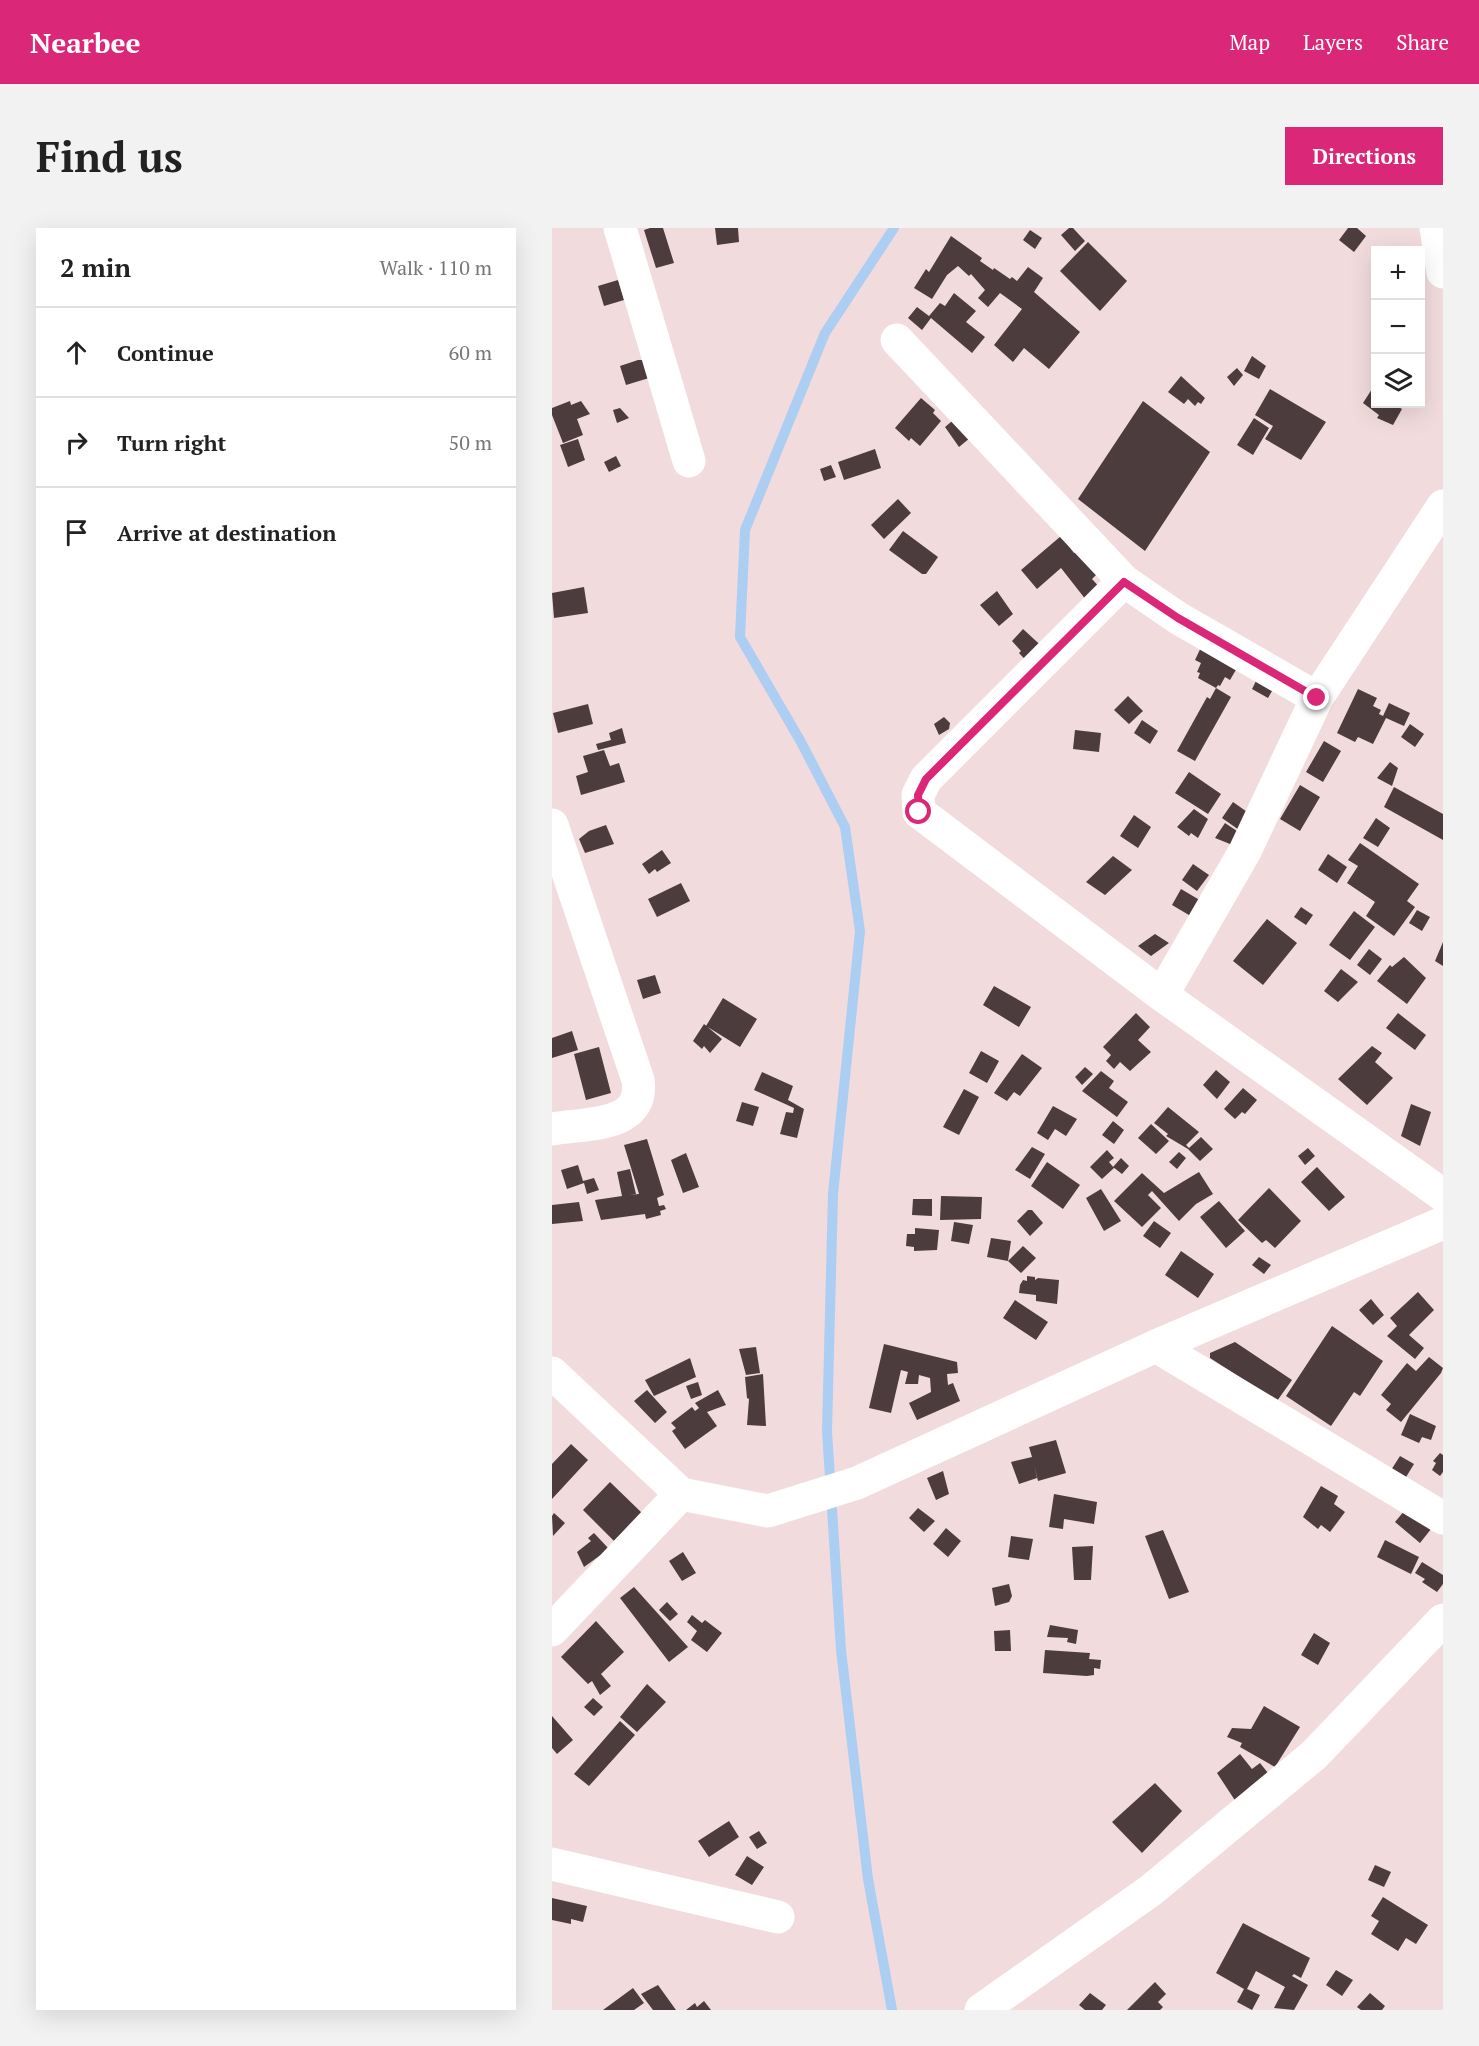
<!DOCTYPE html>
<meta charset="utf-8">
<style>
:root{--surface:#fff;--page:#f2f2f2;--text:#222;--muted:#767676;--line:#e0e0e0;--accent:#db2777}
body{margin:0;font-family:"PT Serif",serif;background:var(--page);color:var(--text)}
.controls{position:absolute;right:18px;top:18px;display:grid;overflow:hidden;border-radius:0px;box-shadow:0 6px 24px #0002}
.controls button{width:54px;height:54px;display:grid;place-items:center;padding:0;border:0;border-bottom:2px solid var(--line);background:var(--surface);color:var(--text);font:30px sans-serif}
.stop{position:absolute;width:18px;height:18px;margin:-14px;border:4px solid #db2777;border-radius:50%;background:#fff}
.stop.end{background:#db2777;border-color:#fff;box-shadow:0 2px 6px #0008}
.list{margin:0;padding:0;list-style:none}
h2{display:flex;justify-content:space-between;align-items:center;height:78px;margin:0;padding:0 24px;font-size:26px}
h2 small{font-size:20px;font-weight:400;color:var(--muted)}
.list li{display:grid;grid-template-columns:39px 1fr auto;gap:18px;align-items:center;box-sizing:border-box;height:90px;padding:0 24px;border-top:2px solid var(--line)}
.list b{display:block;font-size:22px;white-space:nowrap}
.list em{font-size:20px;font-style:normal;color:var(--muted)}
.icon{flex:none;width:33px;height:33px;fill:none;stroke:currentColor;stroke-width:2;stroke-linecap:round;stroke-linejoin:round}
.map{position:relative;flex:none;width:891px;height:1782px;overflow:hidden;border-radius:0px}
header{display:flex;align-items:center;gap:36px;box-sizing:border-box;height:84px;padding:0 30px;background:var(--accent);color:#fff}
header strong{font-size:28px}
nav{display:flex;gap:33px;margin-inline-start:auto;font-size:21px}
.intro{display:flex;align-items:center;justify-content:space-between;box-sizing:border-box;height:144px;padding:0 36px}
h1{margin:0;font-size:42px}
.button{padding:15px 27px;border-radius:0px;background:var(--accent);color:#fff;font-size:21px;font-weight:700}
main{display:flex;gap:36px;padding:0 36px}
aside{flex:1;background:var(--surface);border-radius:0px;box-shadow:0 6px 24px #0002}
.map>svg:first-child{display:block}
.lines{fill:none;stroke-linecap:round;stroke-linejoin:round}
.stream{stroke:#accef2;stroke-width:10}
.building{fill:#4c3c3d}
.street{stroke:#fff;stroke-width:33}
.route{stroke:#db2777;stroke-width:8}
</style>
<header>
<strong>Nearbee</strong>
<nav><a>Map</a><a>Layers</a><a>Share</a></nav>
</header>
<div class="intro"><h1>Find us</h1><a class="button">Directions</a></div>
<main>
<aside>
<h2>2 min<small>Walk · 110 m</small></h2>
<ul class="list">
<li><svg class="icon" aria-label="ahead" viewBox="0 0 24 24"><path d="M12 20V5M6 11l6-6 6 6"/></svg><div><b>Continue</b></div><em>60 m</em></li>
<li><svg class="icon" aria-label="right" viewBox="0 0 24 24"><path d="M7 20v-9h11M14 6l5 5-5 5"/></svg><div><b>Turn right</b></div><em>50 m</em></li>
<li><svg class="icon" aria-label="arrive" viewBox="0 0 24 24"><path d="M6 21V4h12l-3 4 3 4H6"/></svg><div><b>Arrive at destination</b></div></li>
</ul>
</aside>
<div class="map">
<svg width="891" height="1782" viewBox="0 0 891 1782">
<rect width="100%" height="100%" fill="#f1dbdd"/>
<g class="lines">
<!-- stream -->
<path class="stream" d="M 340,1782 L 316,1651 L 289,1422 L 275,1203 L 281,966 L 308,703 L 293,599 L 249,514 L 188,409 L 193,302 L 273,105 L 342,0"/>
</g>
<!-- building -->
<path class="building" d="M 98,0 L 111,0 L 122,35 L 104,40 L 92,2 Z
M 163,0 L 186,0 L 187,14 L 165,17 Z
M 517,0 L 521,0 L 533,13 L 523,23 L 509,7 Z
M 796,0 L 805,0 L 814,8 L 802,24 L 787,12 Z
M 478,2 L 490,10 L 483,21 L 471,12 Z
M 399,8 L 430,30 L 428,33 L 441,42 L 442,40 L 458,51 L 460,49 L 465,53 L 476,39 L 491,50 L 482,64 L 528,104 L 497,141 L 472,120 L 461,134 L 442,117 L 470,81 L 448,65 L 436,79 L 426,70 L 433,62 L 419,46 L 417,48 L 406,38 L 395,47 L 380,71 L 362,60 L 374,41 L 377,44 Z
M 536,14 L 575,53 L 548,83 L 508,43 Z
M 66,52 L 72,72 L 52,78 L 46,58 Z
M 402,65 L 424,83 L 414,94 L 433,109 L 420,125 L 379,90 L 370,102 L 356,90 L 365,79 L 377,88 L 388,75 L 393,78 Z
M 700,128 L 714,138 L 707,151 L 692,143 Z
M 86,132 L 91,132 L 97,150 L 74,157 L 68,138 Z
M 685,140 L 691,147 L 682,158 L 675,149 Z
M 629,148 L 653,170 L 649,176 L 646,174 L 643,178 L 636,171 L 632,176 L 616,164 Z
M 718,161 L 774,194 L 749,232 L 713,211 L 721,198 L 703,187 Z
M 820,161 L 824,163 L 824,176 L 841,176 L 850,181 L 841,197 L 825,190 L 827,187 L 811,175 Z
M 369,170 L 383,182 L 381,185 L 389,193 L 368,218 L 359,210 L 357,213 L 343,200 Z
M 18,173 L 19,177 L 29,173 L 38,186 L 25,191 L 31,207 L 11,215 L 0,187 L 0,180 Z
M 591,173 L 658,224 L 593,323 L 526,271 Z
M 68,180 L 77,190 L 65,195 L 61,182 Z
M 405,189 L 418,210 L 407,219 L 393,199 Z
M 702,190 L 717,200 L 701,227 L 685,217 Z
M 26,211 L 33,232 L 16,239 L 8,217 Z
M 323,221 L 329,240 L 292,252 L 286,234 Z
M 64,228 L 69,238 L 57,244 L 52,234 Z
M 279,237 L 284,249 L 272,253 L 268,241 Z
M 346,271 L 359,285 L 332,311 L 319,297 Z
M 351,303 L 386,329 L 374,346 L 370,346 L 337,322 Z
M 509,308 L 522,325 L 529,320 L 548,343 L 540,351 L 550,362 L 538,377 L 509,340 L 485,361 L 469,342 Z
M 32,359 L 36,385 L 2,390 L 0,365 Z
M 445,363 L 461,386 L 447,398 L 428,377 Z
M 471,401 L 496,424 L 480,439 L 467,425 L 469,423 L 460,413 Z
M 651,415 L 688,435 L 678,452 L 673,449 L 668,458 L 666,457 L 664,460 L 646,450 L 648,445 L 645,444 L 649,435 L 643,432 Z
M 707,447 L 724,456 L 716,470 L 700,461 Z
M 664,460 L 679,469 L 643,533 L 625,523 L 655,469 L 658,471 Z
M 806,461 L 825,470 L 821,478 L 829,482 L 827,486 L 831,488 L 837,475 L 858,485 L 852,498 L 834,490 L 821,516 L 806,509 L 803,514 L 785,505 Z
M 576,468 L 591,483 L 577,496 L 562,482 Z
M 36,476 L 41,496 L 6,505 L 1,485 Z
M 392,489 L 398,495 L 397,501 L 387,507 L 382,496 Z
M 590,492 L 606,503 L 598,516 L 582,505 Z
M 858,496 L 872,506 L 863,519 L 849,509 Z
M 70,500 L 74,515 L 46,522 L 44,516 L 59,512 L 57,505 Z
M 523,502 L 549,505 L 547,524 L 521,521 Z
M 772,513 L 789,523 L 771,554 L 754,544 Z
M 52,522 L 58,538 L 67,535 L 73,554 L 29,567 L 24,548 L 36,544 L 31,528 Z
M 838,534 L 846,540 L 840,558 L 825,550 Z
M 637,544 L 669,566 L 656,586 L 623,565 Z
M 748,557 L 768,569 L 748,603 L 728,591 Z
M 842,559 L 891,586 L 891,612 L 832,579 Z
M 681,574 L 698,586 L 687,602 L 670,590 Z
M 642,581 L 656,591 L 646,610 L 639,605 L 637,608 L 625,599 Z
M 582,587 L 599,599 L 586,620 L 568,608 Z
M 824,590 L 838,600 L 826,619 L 811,610 Z
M 673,595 L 691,607 L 683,618 L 663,610 Z
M 54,597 L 62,616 L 33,625 L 27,611 L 37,603 Z
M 808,615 L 867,656 L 855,673 L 863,679 L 842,708 L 814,688 L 823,674 L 795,655 L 806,638 L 796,632 Z
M 110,622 L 119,635 L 105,644 L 103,641 L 97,646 L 90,636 Z
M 776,626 L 795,639 L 785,655 L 766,642 Z
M 561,628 L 580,642 L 553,667 L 534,654 Z
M 641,636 L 657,647 L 645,663 L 630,652 Z
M 129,655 L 138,673 L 105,689 L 96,671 Z
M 629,661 L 651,674 L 642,690 L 620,677 Z
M 749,679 L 761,687 L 754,697 L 742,689 Z
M 865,682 L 878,689 L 870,703 L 857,695 Z
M 802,683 L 823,699 L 798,732 L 777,717 Z
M 715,691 L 745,715 L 711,757 L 681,733 Z
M 603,706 L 617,715 L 599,728 L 586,718 Z
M 891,714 L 891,738 L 883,733 Z
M 817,721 L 830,731 L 818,747 L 805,737 Z
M 852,729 L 874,750 L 855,776 L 825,753 L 838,737 L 840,739 Z
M 789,741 L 806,754 L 786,774 L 772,763 Z
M 103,747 L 109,765 L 91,771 L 85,752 Z
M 442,758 L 479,779 L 467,799 L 431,777 Z
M 171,770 L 205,791 L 188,819 L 154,798 Z
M 584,785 L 598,799 L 586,812 L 599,824 L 578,843 L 568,834 L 562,841 L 554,833 L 559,827 L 551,819 Z
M 846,785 L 874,807 L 863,822 L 834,800 Z
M 152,796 L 170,811 L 158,825 L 152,818 L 150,821 L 141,813 Z
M 20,803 L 26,822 L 0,830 L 0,810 Z
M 820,818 L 830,825 L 823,834 L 841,850 L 815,877 L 786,851 Z
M 47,819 L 59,865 L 34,872 L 22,826 Z
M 429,823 L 447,833 L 435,855 L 417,845 Z
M 470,826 L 490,840 L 468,868 L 462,864 L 455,873 L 442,865 Z
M 533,839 L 541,846 L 530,857 L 523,849 Z
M 664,842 L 678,854 L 665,871 L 651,857 Z
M 549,843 L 562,853 L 557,860 L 576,874 L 565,889 L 530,863 Z
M 210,844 L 241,858 L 236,872 L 252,881 L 245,910 L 228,906 L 234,884 L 241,885 L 242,880 L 202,862 Z
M 691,860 L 705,872 L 693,886 L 690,884 L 683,891 L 672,881 Z
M 412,861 L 427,869 L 407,907 L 391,899 Z
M 190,874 L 207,879 L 201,898 L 184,893 Z
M 859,876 L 879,884 L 868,918 L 849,908 Z
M 501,878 L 525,891 L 514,908 L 503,901 L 496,912 L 485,905 Z
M 616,879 L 647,904 L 634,917 L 637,920 L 649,909 L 661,921 L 648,933 L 636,921 L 614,908 L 616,906 L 602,895 Z
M 561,893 L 572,902 L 562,916 L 550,907 Z
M 599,896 L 617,913 L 604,926 L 586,910 Z
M 95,911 L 112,967 L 105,970 L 107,978 L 112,977 L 114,981 L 108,983 L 109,987 L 94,991 L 93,986 L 49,992 L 43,972 L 70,968 L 65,944 L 78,941 L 84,966 L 77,967 L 87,966 L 72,917 Z
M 480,919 L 493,926 L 478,951 L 463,942 Z
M 756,920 L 763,928 L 753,937 L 746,928 Z
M 555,922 L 562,930 L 557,934 L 562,940 L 550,951 L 538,939 Z
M 627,924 L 634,930 L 625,941 L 617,934 Z
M 134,925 L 147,959 L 131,965 L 119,932 Z
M 569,930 L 577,938 L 570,946 L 561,939 Z
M 495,934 L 528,957 L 511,981 L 479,958 Z
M 26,937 L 31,953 L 42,950 L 47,962 L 35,966 L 32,955 L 15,961 L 9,942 Z
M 765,939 L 793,969 L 777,983 L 749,954 Z
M 647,944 L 661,966 L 644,976 L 627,993 L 600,963 L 596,967 L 609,980 L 590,999 L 562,973 L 590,945 L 612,965 Z
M 717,960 L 749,993 L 723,1020 L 714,1012 L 710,1015 L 686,992 Z
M 549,961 L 569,993 L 552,1003 L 534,970 Z
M 389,968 L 430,969 L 429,991 L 388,992 Z
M 361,971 L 380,971 L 380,988 L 360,987 Z
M 667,973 L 693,1003 L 674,1020 L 648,989 Z
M 27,974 L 31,993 L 0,996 L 0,977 Z
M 476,982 L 480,982 L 491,995 L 478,1008 L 465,993 Z
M 602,993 L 619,1005 L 608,1020 L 591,1008 Z
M 402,994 L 421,997 L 417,1016 L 399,1013 Z
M 363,1000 L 387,1002 L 385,1022 L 362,1023 L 362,1019 L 354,1018 L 355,1006 L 363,1006 Z
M 439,1010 L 459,1013 L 456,1033 L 435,1029 Z
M 471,1018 L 484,1030 L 469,1045 L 456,1033 Z
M 629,1023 L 662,1046 L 646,1070 L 613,1047 Z
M 707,1029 L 719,1037 L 712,1046 L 700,1037 Z
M 475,1048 L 483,1049 L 483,1052 L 486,1050 L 507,1052 L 505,1076 L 484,1073 L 484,1067 L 467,1065 L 468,1057 L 471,1052 L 475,1053 Z
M 866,1064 L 882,1082 L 857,1107 L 872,1120 L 863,1131 L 835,1108 L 845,1098 L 838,1090 Z
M 819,1071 L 832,1087 L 821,1097 L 807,1082 Z
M 463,1072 L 496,1094 L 484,1112 L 451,1090 Z
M 780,1098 L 831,1133 L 808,1168 L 802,1164 L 779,1198 L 734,1168 Z
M 683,1114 L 740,1152 L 725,1173 L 658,1130 L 658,1125 Z
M 332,1116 L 405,1134 L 406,1145 L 395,1146 L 396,1157 L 401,1155 L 408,1173 L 365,1192 L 357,1175 L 379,1164 L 378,1150 L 367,1147 L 366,1156 L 353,1156 L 356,1144 L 349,1142 L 339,1185 L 317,1180 Z
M 204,1119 L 208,1145 L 194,1147 L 187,1121 Z
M 877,1129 L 891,1140 L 889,1145 L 849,1194 L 834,1182 L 839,1176 L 829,1167 L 855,1135 L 864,1143 Z
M 138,1130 L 144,1149 L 102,1168 L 93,1152 Z
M 211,1146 L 214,1198 L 195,1197 L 197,1171 L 195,1170 L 193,1149 Z
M 146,1154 L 150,1167 L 139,1171 L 134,1158 Z
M 95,1162 L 115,1184 L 103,1195 L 82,1173 Z
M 166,1162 L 174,1177 L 155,1184 L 165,1198 L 133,1221 L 120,1203 L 124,1200 L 119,1195 L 140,1179 L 143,1183 L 147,1180 L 143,1175 Z
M 858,1186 L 884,1198 L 879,1212 L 870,1209 L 867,1215 L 849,1207 Z
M 504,1212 L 514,1245 L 486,1253 L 482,1237 L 485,1250 L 467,1256 L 459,1234 L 480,1229 L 477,1219 Z
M 19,1216 L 36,1232 L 0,1271 L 0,1236 Z
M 888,1225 L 891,1227 L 891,1244 L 888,1248 L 880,1242 L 884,1235 L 881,1233 Z
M 848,1228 L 862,1236 L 848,1259 L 834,1250 Z
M 391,1243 L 397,1266 L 384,1272 L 375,1250 Z
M 58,1254 L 90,1285 L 62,1313 L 31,1282 Z
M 769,1258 L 786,1268 L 782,1276 L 793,1284 L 778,1304 L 769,1297 L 766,1301 L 751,1289 Z
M 502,1266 L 545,1274 L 542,1296 L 512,1291 L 511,1301 L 497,1299 Z
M 858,1276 L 883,1296 L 868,1315 L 843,1294 Z
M 366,1280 L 383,1293 L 372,1304 L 357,1290 Z
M 2,1285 L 13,1295 L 1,1308 L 0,1288 Z
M 394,1300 L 409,1313 L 396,1329 L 381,1316 Z
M 611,1302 L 637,1364 L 617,1371 L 593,1308 Z
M 42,1305 L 57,1321 L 32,1339 L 25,1324 L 39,1313 L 36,1310 Z
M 459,1308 L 481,1311 L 477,1332 L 456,1329 Z
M 833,1312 L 867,1329 L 859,1346 L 825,1329 Z
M 541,1318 L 539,1352 L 522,1352 L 520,1319 Z
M 131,1324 L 144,1345 L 130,1353 L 117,1333 Z
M 870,1334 L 891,1347 L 891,1356 L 885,1364 L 870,1354 L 873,1351 L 863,1345 Z
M 457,1356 L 460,1368 L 457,1374 L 443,1378 L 440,1360 Z
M 82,1359 L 136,1419 L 117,1434 L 68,1370 Z
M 115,1374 L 126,1386 L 118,1393 L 107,1382 Z
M 140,1387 L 150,1395 L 153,1392 L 170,1405 L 155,1424 L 139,1412 L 145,1403 L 135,1394 Z
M 44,1393 L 72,1424 L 49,1446 L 59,1458 L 48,1467 L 40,1453 L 36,1456 L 9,1429 Z
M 498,1397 L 526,1402 L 524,1416 L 515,1414 L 516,1410 L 495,1409 Z
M 458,1402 L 459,1423 L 443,1423 L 442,1403 Z
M 762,1405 L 778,1415 L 766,1437 L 749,1427 Z
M 493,1422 L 538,1425 L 537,1431 L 549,1432 L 548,1441 L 542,1440 L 542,1447 L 535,1448 L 491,1445 Z
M 95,1456 L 114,1474 L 85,1504 L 68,1489 Z
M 41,1470 L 51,1479 L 42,1488 L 32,1479 Z
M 712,1478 L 748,1499 L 723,1539 L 688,1519 L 690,1515 L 675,1509 L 680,1500 L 699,1501 Z
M 0,1488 L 21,1512 L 5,1526 L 0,1520 Z
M 68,1493 L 83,1507 L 37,1558 L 22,1546 Z
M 688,1526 L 700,1541 L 708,1535 L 720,1550 L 686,1577 L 665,1545 Z
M 603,1555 L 630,1583 L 590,1625 L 560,1594 Z
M 177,1593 L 187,1609 L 157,1629 L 146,1613 Z
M 207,1603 L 215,1615 L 205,1621 L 197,1609 Z
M 195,1628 L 212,1639 L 200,1657 L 183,1647 Z
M 823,1637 L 839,1644 L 832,1659 L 816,1652 Z
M 831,1669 L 876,1697 L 864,1716 L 854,1710 L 846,1723 L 819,1706 L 827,1693 L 819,1688 Z
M 0,1670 L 35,1678 L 31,1694 L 19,1691 L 19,1696 L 0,1692 Z
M 691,1695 L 758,1730 L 749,1750 L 742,1746 L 740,1748 L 756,1757 L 742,1782 L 722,1780 L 733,1759 L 704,1743 L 695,1761 L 708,1767 L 700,1782 L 685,1774 L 692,1761 L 664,1745 Z
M 784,1742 L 801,1752 L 790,1768 L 774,1757 Z
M 603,1754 L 614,1766 L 606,1774 L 611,1779 L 608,1782 L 575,1782 Z
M 106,1757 L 124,1782 L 101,1782 L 89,1766 Z
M 81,1760 L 92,1775 L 82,1782 L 51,1782 Z
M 538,1765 L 554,1777 L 550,1782 L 533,1782 L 527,1777 Z
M 818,1765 L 833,1778 L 830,1782 L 809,1782 L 805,1779 Z
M 152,1773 L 159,1782 L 134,1782 L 143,1775 L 145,1779 Z"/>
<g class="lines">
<!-- street -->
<path class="street" d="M 68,0 L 137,233
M 884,0 L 891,44
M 345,112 L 572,353 L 626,390 L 765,470
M 572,353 L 374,551 L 366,567 L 367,584 L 610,767 L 891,967
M 0,597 L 86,852 C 93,900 34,895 0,901
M 610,767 L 693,623 L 765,470 L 891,278
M 604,1118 L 891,1290
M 0,1145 L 129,1266 L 216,1283 L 305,1255 L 604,1118 L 891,995
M 0,1402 L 129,1266
M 0,1636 L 226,1689
M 429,1782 L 598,1663 L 762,1527 L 891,1392"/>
</g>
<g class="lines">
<!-- route -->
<path class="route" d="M 367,584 L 366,567 L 374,551 L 572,354 L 626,390 L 765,470"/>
</g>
</svg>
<div class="controls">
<button>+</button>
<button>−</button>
<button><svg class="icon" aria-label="layers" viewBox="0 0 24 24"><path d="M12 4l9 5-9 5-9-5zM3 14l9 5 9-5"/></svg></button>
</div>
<div class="stop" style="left:367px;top:584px"></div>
<div class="stop end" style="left:765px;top:470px"></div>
</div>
</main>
